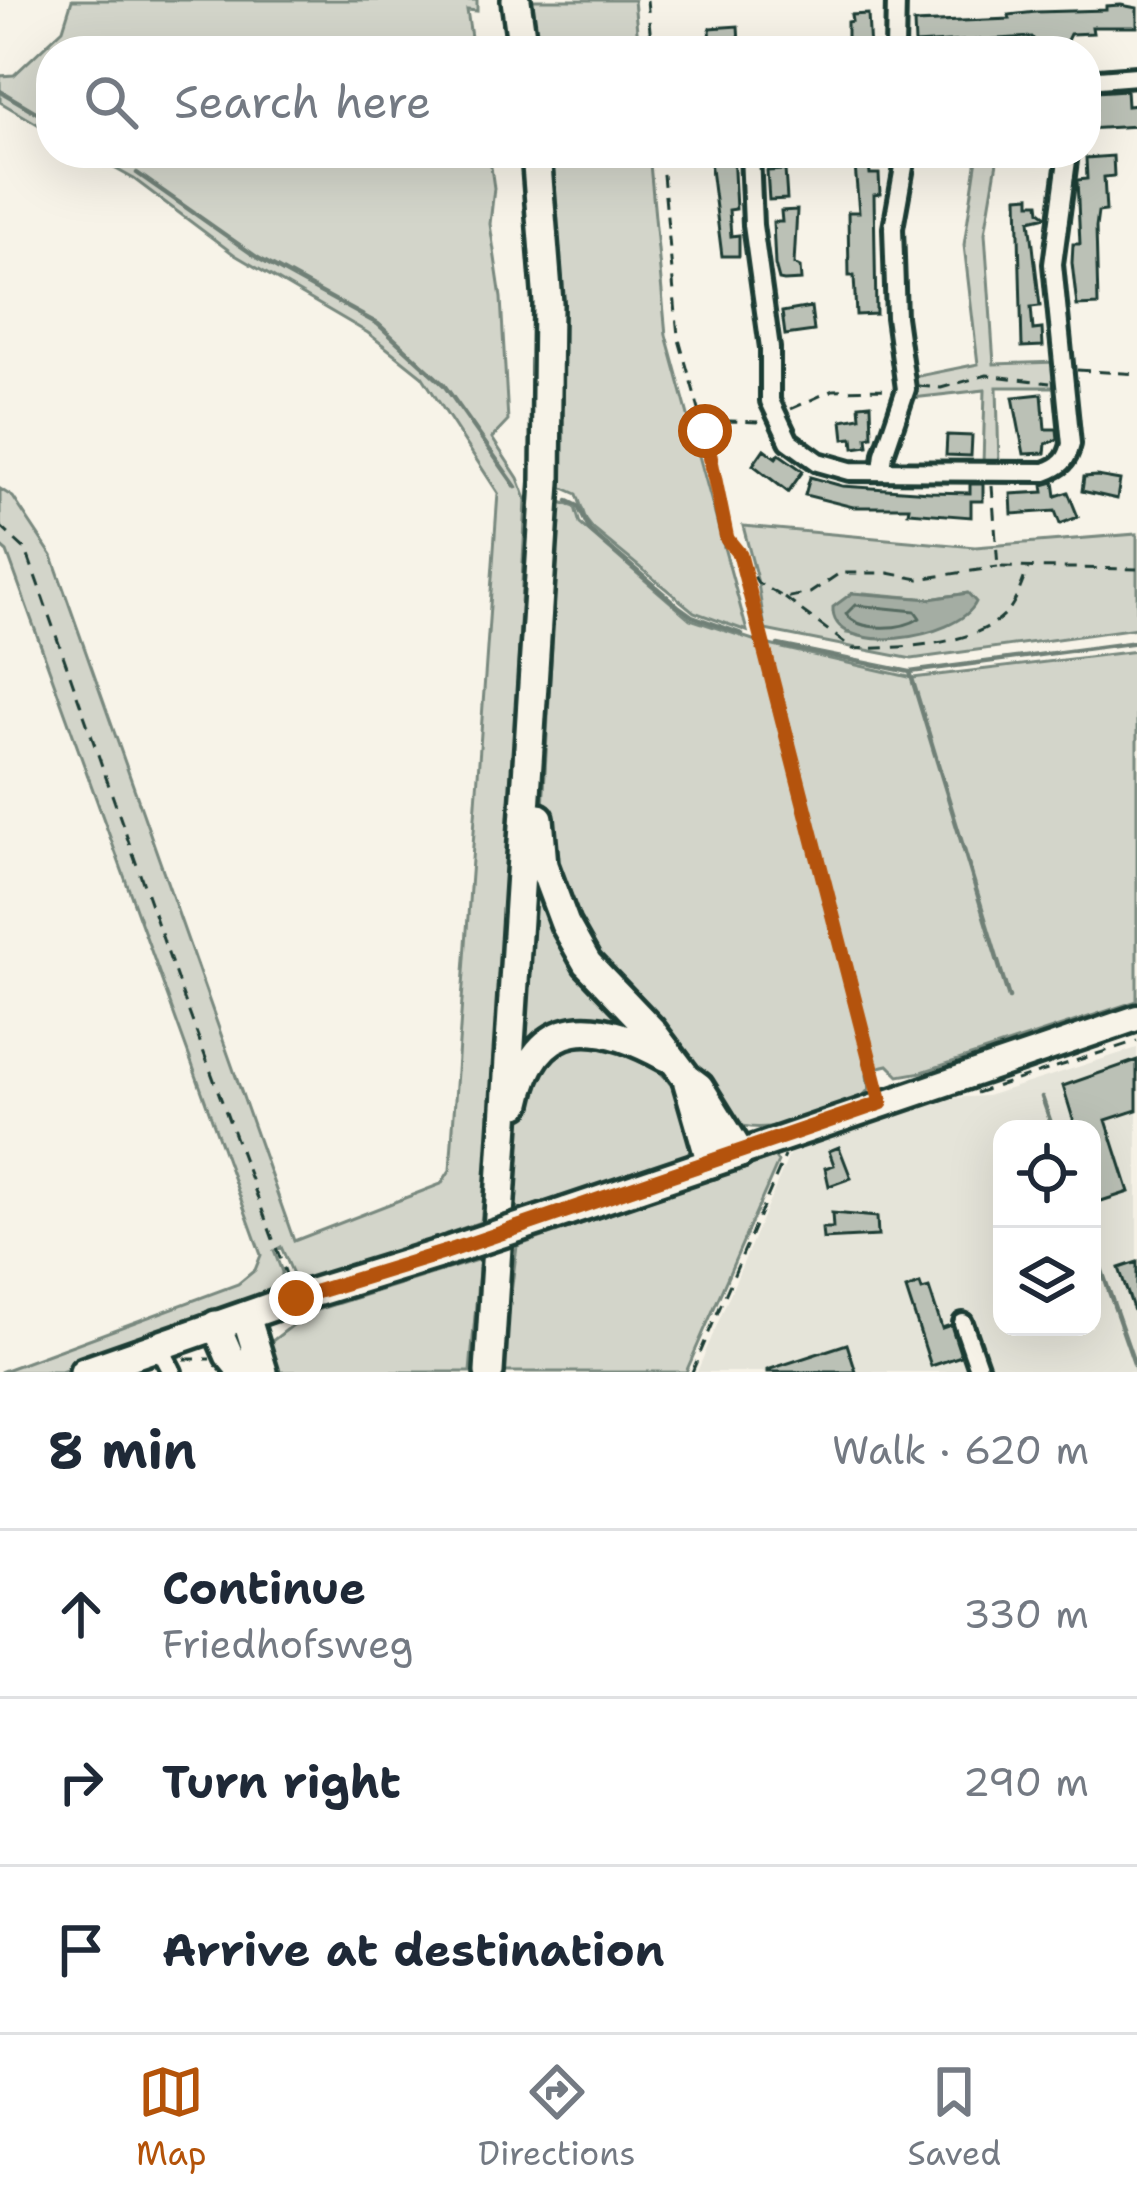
<!DOCTYPE html>
<meta charset="utf-8">
<style>
:root{--surface:#fff;--page:#f2f2f3;--text:#1f2937;--muted:#747a83;--line:#e0e1e3;--accent:#b45309}
body{margin:0;font-family:"Shantell Sans",sans-serif;background:var(--page);color:var(--text)}
.controls{position:absolute;right:36px;bottom:36px;display:grid;overflow:hidden;border-radius:24px;box-shadow:0 12px 48px #0002}
.controls button{width:108px;height:108px;display:grid;place-items:center;padding:0;border:0;border-bottom:3px solid var(--line);background:var(--surface);color:var(--text);font:60px sans-serif}
.stop{position:absolute;width:36px;height:36px;margin:-27px;border:9px solid #b45309;border-radius:50%;background:#fff}
.stop.end{background:#b45309;border-color:#fff;box-shadow:0 3px 12px #0008}
.list{margin:0;padding:0;list-style:none}
h2{display:flex;justify-content:space-between;align-items:center;height:156px;margin:0;padding:0 48px;font-size:51px}
h2 small{font-size:39px;font-weight:400;color:var(--muted)}
.list li{display:grid;grid-template-columns:78px 1fr auto;gap:36px;align-items:center;box-sizing:border-box;height:168px;padding:0 48px;border-top:3px solid var(--line)}
.list b{display:block;font-size:45px;white-space:nowrap}
.list p{margin:0;font-size:39px;white-space:nowrap;color:var(--muted)}
.list em{font-size:39px;font-style:normal;color:var(--muted)}
.icon{flex:none;width:66px;height:66px;fill:none;stroke:currentColor;stroke-width:2;stroke-linecap:round;stroke-linejoin:round}
.map{position:relative;flex:none;width:1137px;height:1372px;overflow:hidden}
.search{position:absolute;background:var(--surface);box-shadow:0 12px 48px #0002;left:36px;right:36px;top:36px;height:132px;display:flex;align-items:center;gap:30px;box-sizing:border-box;padding:0 42px;border-radius:48px;color:var(--muted);font-size:45px}
.sheet{height:660px;background:var(--surface)}
nav{display:flex;justify-content:space-around;align-items:center;box-sizing:border-box;height:168px;border-top:3px solid var(--line);background:var(--surface);font-size:33px;color:var(--muted)}
nav a{display:grid;justify-items:center;gap:6px}
nav .on{color:var(--accent)}
.map>svg:first-child{display:block}
.built{fill:#e5e4d9;fill-rule:evenodd}
.green{fill:#d3d5ca;stroke:#79897f;stroke-width:3;fill-rule:evenodd}
.water{fill:#a4ada3;stroke:#6f8077;stroke-width:3}
.lines{fill:none;stroke-linecap:round;stroke-linejoin:round}
.shore{stroke:#546a60;stroke-width:3}
.stream{stroke:#6f8077;stroke-width:4.5}
.building{fill:#bbc1b6;stroke:#1f3d34;stroke-width:3}
.minor-casing{stroke:#1f3d34;stroke-width:26}
.secondary-casing{stroke:#1f3d34;stroke-width:33}
.primary-casing{stroke:#1f3d34;stroke-width:36}
.trunk-casing{stroke:#1f3d34;stroke-width:36}
.path{stroke:#1f3d34;stroke-width:3;stroke-dasharray:12 9;stroke-linecap:butt}
.minor{stroke:#f7f3e8;stroke-width:16}
.secondary{stroke:#f7f3e8;stroke-width:24}
.primary{stroke:#f7f3e8;stroke-width:27}
.trunk{stroke:#f7f3e8;stroke-width:27}
.primary-bridge-casing{stroke:#1f3d34;stroke-width:36;stroke-linecap:butt}
.primary-bridge{stroke:#f7f3e8;stroke-width:27}
.route{stroke:#b45309;stroke-width:15}
</style>
<div class="map">
<svg width="1137" height="1372" viewBox="0 0 1137 1372">
<rect width="100%" height="100%" fill="#f7f3e8"/>
<filter id="ink" filterUnits="userSpaceOnUse"><feTurbulence type="fractalNoise" baseFrequency=".00833" numOctaves="2"/><feDisplacementMap in="SourceGraphic" scale="24" xChannelSelector="R" yChannelSelector="G"/><feConvolveMatrix kernelMatrix="1 2 1 2 8 2 1 2 1" color-interpolation-filters="sRGB"/></filter>
<g filter="url(#ink)">
<!-- built -->
<path class="built" d="M 1137,1048 L 1137,1372 L 697,1372 L 790,1153 L 948,1098 L 987,1096 ZM 1002,1129 L 1092,1129 L 1092,1327 L 1002,1327 Z"/>
<!-- green -->
<path class="green" d="M 72,0 L 477,0 L 477,11 L 467,10 L 473,51 L 51,51 L 51,132 L 0,102 L 0,76 L 14,75 L 63,29 Z
M 524,0 L 634,0 L 639,51 L 532,51 Z
M 87,153 L 489,153 L 494,188 L 490,224 L 501,298 L 508,421 L 492,438 L 518,478 L 526,499 L 500,1046 L 481,1222 L 446,1234 L 446,1241 L 304,1285 L 293,1274 L 281,1247 L 274,1251 L 282,1272 L 281,1291 L 61,1372 L 0,1372 L 238,1284 L 255,1270 L 261,1255 L 7,552 L 0,546 L 0,489 L 13,497 L 52,556 L 294,1241 L 441,1184 L 450,1170 L 498,493 L 422,376 L 368,333 L 235,255 L 134,179 Z
M 545,153 L 649,153 L 666,335 L 747,631 L 694,612 L 593,529 L 586,520 L 577,494 L 557,485 Z
M 998,156 L 985,233 L 994,364 L 1058,362 L 1059,387 L 997,387 L 999,466 L 983,465 L 985,390 L 912,398 L 914,377 L 978,364 L 964,245 L 977,158 Z
M 555,500 L 575,507 L 580,524 L 690,619 L 765,644 L 913,678 L 1137,651 L 1137,1001 L 922,1072 L 899,1076 L 888,1065 L 871,1069 L 867,1075 L 869,1089 L 861,1098 C 825,1109 769,1140 732,1122 L 607,978 L 564,908 L 543,810 L 555,586 Z
M 743,526 L 975,547 L 1137,534 L 1137,628 L 912,659 L 765,630 L 758,583 ZM 864,593 L 930,599 L 968,593 L 881,639 L 847,633 Z
M 531,860 L 634,1031 L 613,1024 L 521,1065 Z
M 584,1035 C 639,1056 673,1063 689,1127 C 691,1135 696,1145 688,1153 C 673,1170 591,1191 566,1200 L 566,1195 L 513,1212 L 523,1095 L 536,1066 Z
M 774,1157 L 778,1162 L 686,1372 L 501,1372 L 517,1246 Z
M 480,1259 L 470,1372 L 272,1372 L 263,1348 L 310,1312 Z"/>
<!-- water -->
<path class="water" d="M 852,593 L 930,599 L 968,593 L 976,602 C 959,640 830,659 833,607 Z"/>
<g class="lines">
<!-- shore -->
<path class="shore" d="M 855,605 L 915,611 L 920,618 C 902,630 860,632 846,614 Z"/>
<!-- stream -->
<path class="stream" d="M 0,91 L 51,121
M 104,153 L 110,157
M 137,173 L 258,258 L 378,324 L 444,385 L 516,487
M 568,501 L 578,506 L 590,531 L 678,606 L 692,616 L 742,634
M 778,645 L 910,672 L 1137,642
M 910,672 L 1009,998
M 1042,1097 L 1053,1129
M 1092,1242 L 1137,1372"/>
</g>
<!-- building -->
<path class="building" d="M 1121,5 L 1137,8 L 1137,27 L 1092,27 L 1093,33 L 1070,34 L 1062,51 L 1042,51 L 1032,37 L 915,44 L 914,23 L 1010,19 L 1009,15 L 1036,12 L 1106,10 L 1106,6 Z
M 868,14 L 870,51 L 847,51 L 847,22 L 852,21 L 851,15 Z
M 738,26 L 739,43 L 711,46 L 710,28 Z
M 1126,90 L 1127,106 L 1137,105 L 1137,126 L 1086,129 L 1086,108 L 1096,108 L 1096,92 Z
M 709,153 L 733,153 L 736,209 L 729,210 L 731,236 L 739,235 L 739,256 L 722,256 Z
M 1113,156 L 1114,176 L 1104,177 L 1106,211 L 1098,212 L 1096,227 L 1098,305 L 1077,306 L 1072,263 L 1073,244 L 1080,244 L 1077,180 L 1087,179 L 1086,158 Z
M 869,165 L 870,174 L 879,174 L 880,194 L 874,195 L 876,314 L 856,315 L 854,276 L 849,276 L 848,212 L 859,212 L 855,166 Z
M 785,170 L 787,199 L 769,200 L 767,171 Z
M 1030,196 L 1030,203 L 1039,203 L 1040,211 L 1047,216 L 1030,220 L 1040,306 L 1031,307 L 1033,330 L 1042,329 L 1043,346 L 1022,347 L 1018,197 Z
M 797,210 L 794,264 L 800,267 L 801,280 L 784,281 L 779,280 L 775,265 L 773,222 L 782,222 L 781,211 Z
M 811,307 L 814,331 L 785,335 L 782,312 Z
M 1042,394 L 1045,429 L 1057,429 L 1058,439 L 1046,444 L 1045,453 L 1024,454 L 1013,397 Z
M 871,404 L 872,436 L 867,437 L 868,446 L 854,448 L 853,438 L 844,439 L 842,420 L 860,417 L 859,405 Z
M 947,435 L 972,436 L 971,456 L 946,455 Z
M 764,449 L 776,458 L 779,454 L 803,471 L 788,492 L 753,465 Z
M 1097,476 L 1120,480 L 1117,499 L 1082,491 L 1084,477 Z
M 810,477 L 842,486 L 930,492 L 970,493 L 970,484 L 983,484 L 983,501 L 971,501 L 971,517 L 908,512 L 909,507 L 853,507 L 805,495 Z
M 1054,482 L 1056,496 L 1068,492 L 1078,517 L 1060,524 L 1055,511 L 1012,514 L 1011,494 L 1044,492 L 1043,485 Z
M 1137,1060 L 1137,1110 L 1106,1120 L 1129,1192 L 1098,1202 L 1092,1181 L 1092,1129 L 1076,1129 L 1063,1086 Z
M 839,1147 L 851,1178 L 829,1186 L 825,1168 L 834,1165 L 829,1151 Z
M 832,1213 L 877,1217 L 878,1236 L 823,1239 L 822,1228 L 833,1228 Z
M 1137,1262 L 1137,1314 L 1135,1314 L 1119,1268 Z
M 920,1284 L 922,1290 L 929,1288 L 942,1328 L 951,1325 L 961,1356 L 931,1366 L 906,1289 Z
M 847,1344 L 856,1372 L 767,1372 L 767,1370 Z"/>
<g class="lines">
<defs>
<path id="minor" d="M 895,51 L 896,0
M 1086,80 L 1137,76
M 750,153 L 753,225 L 770,348 L 770,401 L 789,441 L 818,462 L 850,471 L 1045,472 C 1061,466 1067,461 1071,444 L 1053,264 L 1068,153
M 882,470 L 884,454 L 906,389 L 896,317 L 893,228 L 904,167 L 902,153
M 963,1323 L 980,1372
M 159,1347 L 172,1372"/>
<path id="secondary" d="M 740,1153 L 1137,1018"/>
<path id="primary" d="M 565,1212 L 740,1153
M 84,1372 L 296,1298 L 445,1252"/>
<path id="trunk" d="M 516,0 L 523,51
M 539,818 L 543,865 L 565,924 L 587,963 L 651,1030 L 687,1078 L 699,1087 L 740,1153
M 688,1083 L 711,1163
M 517,1103 C 536,1011 599,1020 666,1057
M 246,1316 L 263,1372
M 216,1325 L 229,1355 L 243,1372
M 489,1372 L 546,482 L 548,303 L 536,153"/>
</defs>
<!-- minor casing -->
<use href="#minor" class="minor-casing"/>
<!-- secondary casing -->
<use href="#secondary" class="secondary-casing"/>
<!-- primary casing -->
<use href="#primary" class="primary-casing"/>
<!-- trunk casing -->
<use href="#trunk" class="trunk-casing"/>
<!-- path -->
<path class="path" d="M 647,0 L 652,51
M 661,153 L 678,336 L 705,431 L 727,539 L 740,555 L 877,1088
M 1077,370 L 1137,374
M 918,386 L 941,388 L 987,375 L 1050,383
M 791,409 L 833,390 L 891,389
M 706,430 L 729,421 L 760,422
M 992,486 L 998,567 L 1137,569
M 0,526 L 26,550 L 184,999 L 287,1277
M 743,559 L 758,583 L 785,598 L 810,593 L 840,573 L 888,573 L 919,579 L 998,567
M 785,598 L 853,649 C 898,647 974,648 1007,612 C 1017,601 1022,582 1028,569
M 976,1093 L 1137,1041
M 184,1359 L 210,1359
M 692,1372 L 785,1156"/>
<!-- minor -->
<use href="#minor" class="minor"/>
<!-- secondary -->
<use href="#secondary" class="secondary"/>
<!-- primary -->
<use href="#primary" class="primary"/>
<!-- trunk -->
<use href="#trunk" class="trunk"/>
<defs>
<path id="primary-bridge" d="M 445,1252 L 565,1212"/>
</defs>
<!-- primary-bridge casing -->
<use href="#primary-bridge" class="primary-bridge-casing"/>
<!-- primary-bridge -->
<use href="#primary-bridge" class="primary-bridge"/>
</g>
</g>
<g class="lines" filter="url(#ink)">
<!-- route -->
<path class="route" d="M 296,1298 L 446,1252 L 881,1103 L 740,555 L 727,539 L 705,431"/>
</g>
</svg>
<div class="controls">
<button><svg class="icon" aria-label="locate" viewBox="0 0 24 24"><circle cx="12" cy="12" r="6"/><path d="M12 2v4M12 18v4M2 12h4M18 12h4"/></svg></button>
<button><svg class="icon" aria-label="layers" viewBox="0 0 24 24"><path d="M12 4l9 5-9 5-9-5zM3 14l9 5 9-5"/></svg></button>
</div>
<div class="stop" style="left:705px;top:431px"></div>
<div class="stop end" style="left:296px;top:1298px"></div>
<div class="search"><svg class="icon" aria-label="search" viewBox="0 0 24 24"><circle cx="10" cy="10" r="6"/><path d="M15 15l6 6"/></svg>Search here</div>
</div>
<section class="sheet">
<h2>8 min<small>Walk · 620 m</small></h2>
<ul class="list">
<li><svg class="icon" aria-label="ahead" viewBox="0 0 24 24"><path d="M12 20V5M6 11l6-6 6 6"/></svg><div><b>Continue</b><p>Friedhofsweg</p></div><em>330 m</em></li>
<li><svg class="icon" aria-label="right" viewBox="0 0 24 24"><path d="M7 20v-9h11M14 6l5 5-5 5"/></svg><div><b>Turn right</b></div><em>290 m</em></li>
<li><svg class="icon" aria-label="arrive" viewBox="0 0 24 24"><path d="M6 21V4h12l-3 4 3 4H6"/></svg><div><b>Arrive at destination</b></div></li>
</ul>
</section>
<nav>
<a class="on"><svg class="icon" aria-label="map" viewBox="0 0 24 24"><path d="M3 6l6-2 6 2 6-2v14l-6 2-6-2-6 2zM9 4v14M15 6v14"/></svg>Map</a>
<a><svg class="icon" aria-label="directions" viewBox="0 0 24 24"><path d="M12 3l9 9-9 9-9-9zM9 14v-3h6M13 9l2 2-2 2"/></svg>Directions</a>
<a><svg class="icon" aria-label="saved" viewBox="0 0 24 24"><path d="M7 4h10v16l-5-4-5 4z"/></svg>Saved</a>
</nav>
